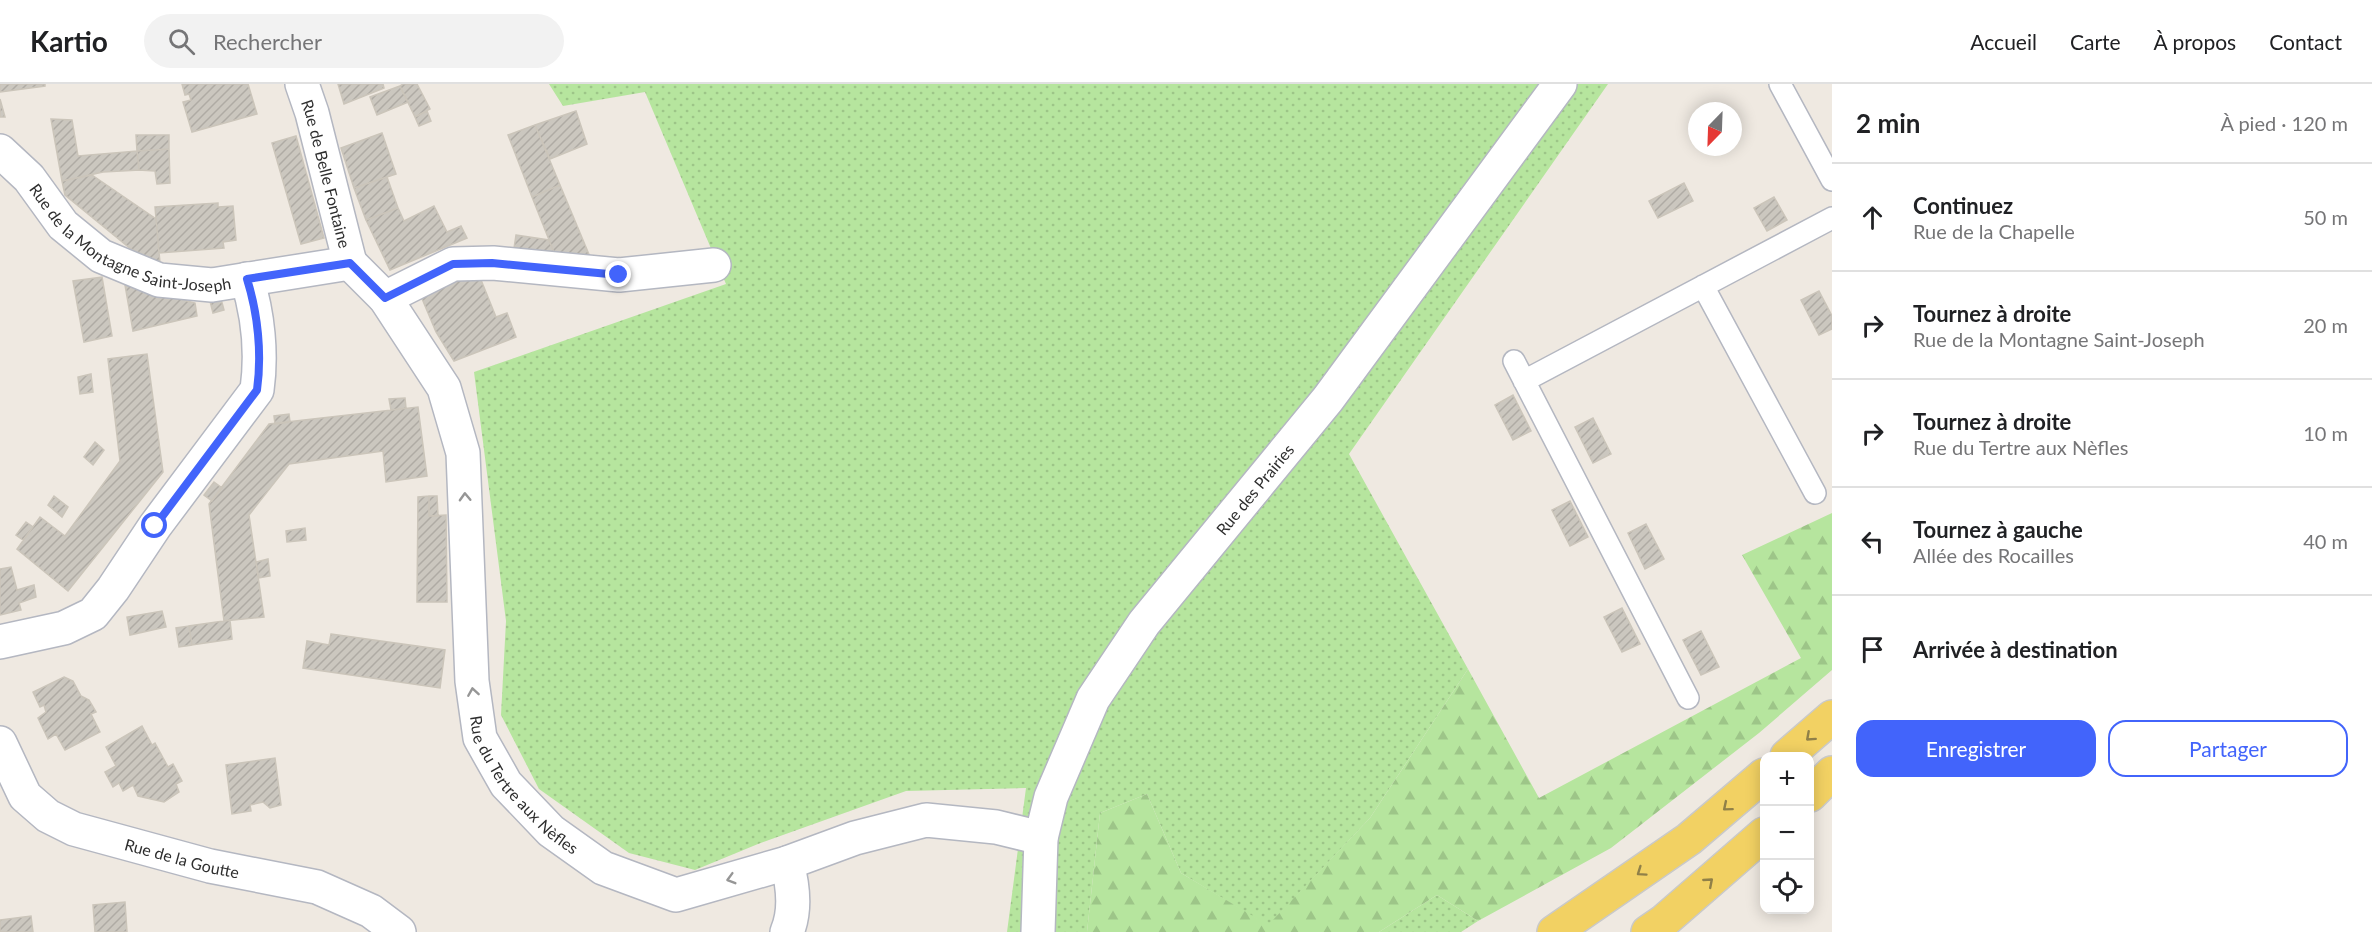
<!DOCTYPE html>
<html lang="fr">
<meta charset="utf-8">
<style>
:root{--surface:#fff;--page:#f2f2f2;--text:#202124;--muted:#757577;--line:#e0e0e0;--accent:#4264fb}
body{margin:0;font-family:Lato,sans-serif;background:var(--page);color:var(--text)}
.controls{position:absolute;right:18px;bottom:18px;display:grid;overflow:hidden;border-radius:12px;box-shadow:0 3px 15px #0003}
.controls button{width:54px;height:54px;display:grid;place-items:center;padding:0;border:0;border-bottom:2px solid var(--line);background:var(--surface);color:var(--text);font:30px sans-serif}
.compass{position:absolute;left:1688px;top:18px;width:54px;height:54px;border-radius:50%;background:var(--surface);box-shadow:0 3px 15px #0003;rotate:203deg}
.stop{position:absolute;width:18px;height:18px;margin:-14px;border:4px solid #4264fb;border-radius:50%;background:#fff}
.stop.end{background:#4264fb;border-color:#fff;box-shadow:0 2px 6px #0008}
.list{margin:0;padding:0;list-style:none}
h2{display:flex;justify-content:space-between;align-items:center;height:78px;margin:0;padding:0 24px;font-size:26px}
h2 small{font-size:20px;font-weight:400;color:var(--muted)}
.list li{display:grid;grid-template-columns:39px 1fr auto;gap:18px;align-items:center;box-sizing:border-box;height:108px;padding:0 24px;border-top:2px solid var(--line)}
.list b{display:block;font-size:22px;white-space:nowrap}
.list p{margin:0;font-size:20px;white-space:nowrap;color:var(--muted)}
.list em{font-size:20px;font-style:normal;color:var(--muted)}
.actions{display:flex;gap:12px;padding:18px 24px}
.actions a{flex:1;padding:14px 0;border:2px solid var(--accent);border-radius:18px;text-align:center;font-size:21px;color:var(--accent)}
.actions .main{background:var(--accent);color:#fff}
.icon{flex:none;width:33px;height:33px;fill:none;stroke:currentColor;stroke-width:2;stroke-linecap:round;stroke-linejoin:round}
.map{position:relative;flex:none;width:1832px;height:848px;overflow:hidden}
header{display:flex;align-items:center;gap:36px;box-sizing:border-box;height:84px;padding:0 30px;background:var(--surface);border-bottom:2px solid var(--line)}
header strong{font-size:28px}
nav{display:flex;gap:33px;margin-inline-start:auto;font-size:21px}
.search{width:420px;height:54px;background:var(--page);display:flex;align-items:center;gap:15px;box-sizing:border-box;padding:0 21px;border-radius:33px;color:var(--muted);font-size:22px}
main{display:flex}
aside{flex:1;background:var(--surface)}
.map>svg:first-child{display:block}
.grass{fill:url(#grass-dots)}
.forest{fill:url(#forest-firs)}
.building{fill:url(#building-hatch);stroke:#cbc5ba;stroke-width:1.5}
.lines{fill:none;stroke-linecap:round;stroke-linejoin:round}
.service-casing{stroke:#b4b7c1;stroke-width:24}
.minor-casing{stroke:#b4b7c1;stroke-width:36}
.primary-casing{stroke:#c9c9c9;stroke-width:36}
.service{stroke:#fff;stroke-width:21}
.minor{stroke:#fff;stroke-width:33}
.primary{stroke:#f2d163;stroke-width:33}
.oneway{stroke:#969696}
.oneway2{stroke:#908048}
.route{stroke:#4264fb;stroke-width:8}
.labels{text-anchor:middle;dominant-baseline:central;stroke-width:6;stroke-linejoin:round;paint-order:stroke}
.street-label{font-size:16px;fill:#2e2e2e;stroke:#fff}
</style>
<header>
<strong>Kartio</strong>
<div class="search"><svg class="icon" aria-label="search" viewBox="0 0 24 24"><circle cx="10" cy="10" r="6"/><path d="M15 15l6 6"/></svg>Rechercher</div>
<nav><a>Accueil</a><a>Carte</a><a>À propos</a><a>Contact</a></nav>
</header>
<main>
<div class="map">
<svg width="1832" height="848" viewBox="0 0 1832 848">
<defs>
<pattern id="grass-dots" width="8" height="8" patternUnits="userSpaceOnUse" patternTransform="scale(1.5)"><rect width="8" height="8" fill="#b6e59e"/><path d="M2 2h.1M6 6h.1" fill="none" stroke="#9dc588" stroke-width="1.8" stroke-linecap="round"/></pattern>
<pattern id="forest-firs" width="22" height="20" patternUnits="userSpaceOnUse" patternTransform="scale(1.5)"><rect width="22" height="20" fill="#b6e59e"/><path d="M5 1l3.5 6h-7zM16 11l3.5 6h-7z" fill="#9dc588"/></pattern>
<pattern id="building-hatch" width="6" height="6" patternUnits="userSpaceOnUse" patternTransform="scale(1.5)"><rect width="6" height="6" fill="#cbc7bf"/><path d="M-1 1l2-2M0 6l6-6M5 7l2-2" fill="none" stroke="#afaba4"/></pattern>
</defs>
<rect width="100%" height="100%" fill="#efe9e1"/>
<!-- grass -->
<path class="grass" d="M 549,0 L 1608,0 L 1349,370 L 1468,585 L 1370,734 L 1268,842 L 1181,789 L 1147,710 L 1100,729 L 1087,848 L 1007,848 L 1026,704 L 906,707 L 758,760 L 695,786 L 629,769 L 539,705 L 501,631 L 506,537 L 474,288 L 726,200 L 645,8 L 563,22 Z
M 1437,811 L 1478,837 L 1461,848 L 1379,848 Z"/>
<!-- forest -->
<path class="forest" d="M 1832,429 L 1832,586 L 1759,649 L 1611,764 L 1478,837 L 1437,811 L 1379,848 L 1087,848 L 1100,729 L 1147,710 L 1181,789 L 1268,841 L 1370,734 L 1468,585 L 1539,714 L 1801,574 L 1742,471 Z"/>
<!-- building -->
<path class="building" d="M 0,0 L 45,0 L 45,2 L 0,8 Z
M 182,0 L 248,0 L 257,30 L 192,48 L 183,18 L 191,16 L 189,10 L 185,11 Z
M 338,0 L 383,0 L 384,4 L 344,20 Z
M 403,0 L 417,0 L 430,25 L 415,33 L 400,2 Z
M 400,2 L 408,18 L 377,31 L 370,13 Z
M 0,15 L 5,33 L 0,33 Z
M 427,27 L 431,37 L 419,42 L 415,33 Z
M 576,27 L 587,60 L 550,75 L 535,41 Z
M 51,35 L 72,36 L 78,72 L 137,67 L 139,86 L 103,88 L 62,97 Z
M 535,41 L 560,101 L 532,113 L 508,51 Z
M 382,49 L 396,90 L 354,104 L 341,64 Z
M 136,51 L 169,51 L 169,65 L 137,67 Z
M 296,52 L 324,154 L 301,160 L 272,59 Z
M 169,65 L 170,99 L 157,100 L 155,87 L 139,86 L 137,67 Z
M 92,91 L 156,135 L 160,179 L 131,165 L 65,111 L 62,97 Z
M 387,93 L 398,124 L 366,136 L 354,104 Z
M 1684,99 L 1693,117 L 1658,134 L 1649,117 Z
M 560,101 L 593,180 L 557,176 L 532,113 Z
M 1774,113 L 1787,136 L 1767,147 L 1754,124 Z
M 218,119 L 218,123 L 233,122 L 236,156 L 223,158 L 224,164 L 159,169 L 155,123 Z
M 434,122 L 447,148 L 461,142 L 467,154 L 390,186 L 366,136 L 398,124 L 404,137 Z
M 516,151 L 549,156 L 557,176 L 513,171 Z
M 477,186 L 496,233 L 507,229 L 516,253 L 454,277 L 436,248 L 420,210 Z
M 102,193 L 112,252 L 84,258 L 73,197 Z
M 125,201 L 195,219 L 197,232 L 133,247 Z
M 1819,207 L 1832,232 L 1832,245 L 1819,251 L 1801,216 Z
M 221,215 L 224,226 L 213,229 L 210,217 Z
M 147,270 L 163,388 L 68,507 L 17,465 L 40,433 L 65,452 L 120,377 L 108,275 Z
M 91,290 L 93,308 L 80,310 L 78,293 Z
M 1513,311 L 1531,347 L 1513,356 L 1495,321 Z
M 405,314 L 406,324 L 391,326 L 389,315 Z
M 418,323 L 427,392 L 386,398 L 383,367 L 289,380 L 249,431 L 264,533 L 224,537 L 209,420 L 269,340 Z
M 289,330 L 290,338 L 275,340 L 274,332 Z
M 1593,334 L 1611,370 L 1593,379 L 1575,343 Z
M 95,358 L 104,366 L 93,381 L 84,373 Z
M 214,398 L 222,404 L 212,417 L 204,411 Z
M 54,412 L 68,423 L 62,433 L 48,421 Z
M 429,412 L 429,432 L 446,431 L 447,518 L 417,518 L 418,413 Z
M 429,412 L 437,412 L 438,432 L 429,432 Z
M 1570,417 L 1588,453 L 1570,462 L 1552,426 Z
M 26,438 L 33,443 L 23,456 L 16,451 Z
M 1646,440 L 1664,475 L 1645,485 L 1628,449 Z
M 305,444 L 306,456 L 287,458 L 286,447 Z
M 268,475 L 270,492 L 259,494 L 256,478 Z
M 11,483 L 17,506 L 34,501 L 36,513 L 19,519 L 21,526 L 0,531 L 0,485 Z
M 1622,524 L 1640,560 L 1622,568 L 1604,533 Z
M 162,527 L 166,543 L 130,551 L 127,533 Z
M 230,536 L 232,555 L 192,561 L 189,542 Z
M 189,542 L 192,561 L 179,563 L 176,544 Z
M 1701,547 L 1719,583 L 1701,591 L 1683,556 Z
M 331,550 L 445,566 L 440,604 L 303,584 L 307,557 L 329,561 Z
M 64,593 L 73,597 L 81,612 L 89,616 L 96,628 L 91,630 L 100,648 L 65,666 L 56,650 L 48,655 L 38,634 L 46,628 L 44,621 L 40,623 L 33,608 Z
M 142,642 L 152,661 L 155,659 L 168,683 L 173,680 L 182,697 L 176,700 L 179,708 L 164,718 L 138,712 L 133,701 L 123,707 L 119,699 L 113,703 L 105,688 L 116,682 L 106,663 Z
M 275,674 L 281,721 L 270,724 L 263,718 L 250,721 L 251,727 L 232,730 L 226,681 Z
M 125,818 L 127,848 L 95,848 L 93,821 Z
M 31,832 L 33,848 L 0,848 L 0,836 Z"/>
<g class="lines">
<defs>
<path id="service" d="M 1780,0 L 1832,96
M 1703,202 L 1815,409
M 1514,277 L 1688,614
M 1524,297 L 1832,134"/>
<g id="minor">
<path id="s1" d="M 302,0 L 312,29 L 350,179"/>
<path id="s2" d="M 0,67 L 29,94 L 63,141 L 101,172 L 159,196 L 212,201 L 350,179"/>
<path id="s3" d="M 350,179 L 385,214 L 444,304 L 463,369 L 472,597 L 480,654 L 506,700 L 551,747 L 603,784 L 676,811 L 787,779 L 855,754 L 926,736 L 996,743 L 1041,754"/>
<path d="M 385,214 L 453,180 L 493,179 L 619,191 L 714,181"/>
<path d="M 0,558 L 64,544 L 93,530 L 113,505 L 155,442 L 257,306 C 262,270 258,230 247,195"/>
<path id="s4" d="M 0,659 L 25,712 L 48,732 L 74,745 L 210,782 L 317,803 L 371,827 L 399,848"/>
<path d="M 787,848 C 796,827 793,801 787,779"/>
<path id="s5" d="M 1038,848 L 1041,754 L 1051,713 L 1093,615 L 1144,539 L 1328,315 L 1560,0"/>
</g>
<path id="primary" d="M 1787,672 L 1832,633
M 1810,711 L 1832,689
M 1554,848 L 1689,755 L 1764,691
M 1648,848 L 1664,837 L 1764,750"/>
</defs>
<!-- service casing -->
<use href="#service" class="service-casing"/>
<!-- minor casing -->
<use href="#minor" class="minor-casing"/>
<!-- primary casing -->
<use href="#primary" class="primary-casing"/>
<!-- service -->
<use href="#service" class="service"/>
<!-- minor -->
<use href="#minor" class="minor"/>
<!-- primary -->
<use href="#primary" class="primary"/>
</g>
<!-- one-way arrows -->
<defs><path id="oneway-chevron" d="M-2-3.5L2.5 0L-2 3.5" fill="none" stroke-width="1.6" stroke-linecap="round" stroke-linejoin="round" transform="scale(1.5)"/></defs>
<g class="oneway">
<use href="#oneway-chevron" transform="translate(465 413) rotate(-92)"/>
<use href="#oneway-chevron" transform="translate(473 608) rotate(-99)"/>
<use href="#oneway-chevron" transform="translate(731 795) rotate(164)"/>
</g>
<g class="oneway2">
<use href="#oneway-chevron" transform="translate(1810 653) rotate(138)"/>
<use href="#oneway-chevron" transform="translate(1727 723) rotate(140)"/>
<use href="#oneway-chevron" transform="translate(1641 788) rotate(145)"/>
<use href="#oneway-chevron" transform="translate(1709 798) rotate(-41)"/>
</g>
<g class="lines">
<!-- route -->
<path class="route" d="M 155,442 L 257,306 C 262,270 258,230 247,195 L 350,179 L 385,214 L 453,180 L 492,179 L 619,191"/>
</g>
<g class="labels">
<!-- street labels -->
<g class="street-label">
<text stroke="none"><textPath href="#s1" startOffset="93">Rue de Belle Fontaine</textPath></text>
<text stroke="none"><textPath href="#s2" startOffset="165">Rue de la Montagne Saint-Joseph</textPath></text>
<text stroke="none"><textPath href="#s5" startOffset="508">Rue des Prairies</textPath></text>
<text stroke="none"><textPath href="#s3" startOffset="574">Rue du Tertre aux Nèfles</textPath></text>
<text stroke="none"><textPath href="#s4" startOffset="230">Rue de la Goutte</textPath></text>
</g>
</g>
</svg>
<div class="controls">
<button>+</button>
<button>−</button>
<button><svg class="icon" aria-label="locate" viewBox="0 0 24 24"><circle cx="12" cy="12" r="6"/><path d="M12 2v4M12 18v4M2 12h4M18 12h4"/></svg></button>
</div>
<svg class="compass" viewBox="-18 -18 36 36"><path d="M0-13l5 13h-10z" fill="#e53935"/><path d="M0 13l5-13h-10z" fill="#757577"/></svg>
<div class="stop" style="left:155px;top:442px"></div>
<div class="stop end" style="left:619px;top:191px"></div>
</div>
<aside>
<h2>2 min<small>À pied · 120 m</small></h2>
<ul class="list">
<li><svg class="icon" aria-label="ahead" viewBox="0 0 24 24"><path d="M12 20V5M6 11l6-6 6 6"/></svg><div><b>Continuez</b><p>Rue de la Chapelle</p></div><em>50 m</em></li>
<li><svg class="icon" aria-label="right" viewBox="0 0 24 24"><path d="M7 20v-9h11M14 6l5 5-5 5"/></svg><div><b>Tournez à droite</b><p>Rue de la Montagne Saint-Joseph</p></div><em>20 m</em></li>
<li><svg class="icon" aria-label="right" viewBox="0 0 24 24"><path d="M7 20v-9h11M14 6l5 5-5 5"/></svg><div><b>Tournez à droite</b><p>Rue du Tertre aux Nèfles</p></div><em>10 m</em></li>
<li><svg class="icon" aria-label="left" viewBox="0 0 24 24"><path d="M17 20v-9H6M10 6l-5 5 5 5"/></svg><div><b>Tournez à gauche</b><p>Allée des Rocailles</p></div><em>40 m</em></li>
<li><svg class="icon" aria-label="arrive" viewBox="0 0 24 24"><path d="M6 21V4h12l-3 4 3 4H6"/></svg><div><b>Arrivée à destination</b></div></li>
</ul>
<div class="actions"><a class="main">Enregistrer</a><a>Partager</a></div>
</aside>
</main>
